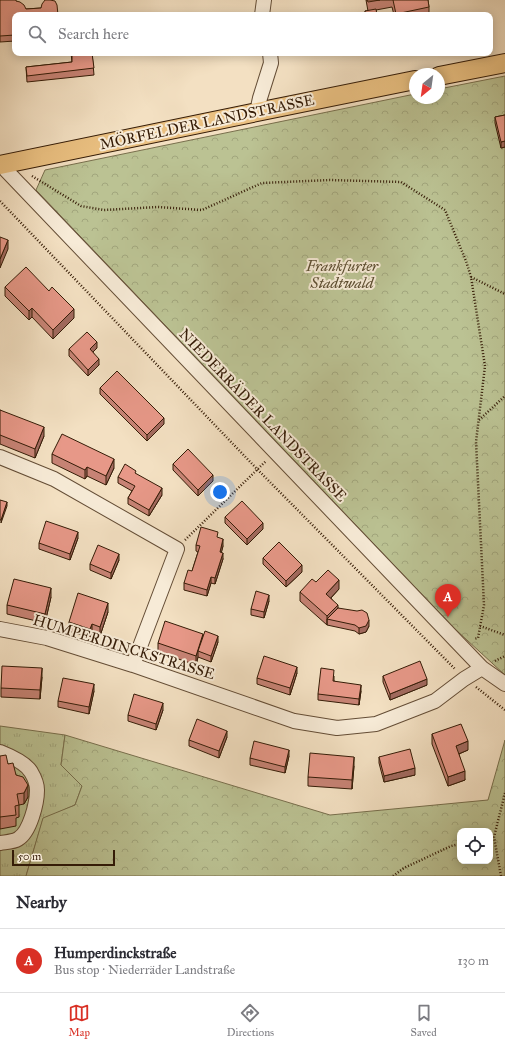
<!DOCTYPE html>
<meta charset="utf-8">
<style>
:root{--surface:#fff;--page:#f7f7f7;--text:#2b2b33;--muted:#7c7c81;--line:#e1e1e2;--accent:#d93025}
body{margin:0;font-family:"IM FELL Great Primer",serif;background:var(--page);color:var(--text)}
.controls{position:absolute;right:12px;bottom:12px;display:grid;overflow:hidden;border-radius:8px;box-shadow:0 2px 10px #0003}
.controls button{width:36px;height:36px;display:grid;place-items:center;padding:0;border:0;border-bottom:1px solid var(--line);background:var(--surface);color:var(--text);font:20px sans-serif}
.compass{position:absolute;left:409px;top:68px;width:36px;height:36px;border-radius:50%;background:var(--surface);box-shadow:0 2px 10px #0003;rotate:209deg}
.scale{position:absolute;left:12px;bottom:10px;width:103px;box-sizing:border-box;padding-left:4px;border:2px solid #351c07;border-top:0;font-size:11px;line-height:14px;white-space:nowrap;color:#351c07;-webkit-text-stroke:3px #f7ebd7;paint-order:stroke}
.you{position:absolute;left:220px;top:492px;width:14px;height:14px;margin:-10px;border:3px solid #fff;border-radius:50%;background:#1a73e8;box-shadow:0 0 0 6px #1a73e833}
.badge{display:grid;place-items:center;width:26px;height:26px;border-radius:50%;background:var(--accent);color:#fff;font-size:13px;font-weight:700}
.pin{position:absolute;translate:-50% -33px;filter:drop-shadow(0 1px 2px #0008)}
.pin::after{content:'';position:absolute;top:21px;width:14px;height:12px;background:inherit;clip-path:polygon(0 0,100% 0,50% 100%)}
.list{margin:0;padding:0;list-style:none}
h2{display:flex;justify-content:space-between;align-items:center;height:52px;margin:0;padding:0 16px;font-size:17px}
h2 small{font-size:13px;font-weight:400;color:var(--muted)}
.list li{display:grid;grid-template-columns:26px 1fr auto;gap:12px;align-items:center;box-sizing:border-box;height:64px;padding:0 16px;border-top:1px solid var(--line)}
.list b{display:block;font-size:15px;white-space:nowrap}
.list p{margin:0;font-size:13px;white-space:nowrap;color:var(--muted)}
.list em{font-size:13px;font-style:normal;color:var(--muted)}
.icon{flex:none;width:22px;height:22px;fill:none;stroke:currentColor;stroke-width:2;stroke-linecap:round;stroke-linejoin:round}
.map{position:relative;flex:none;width:505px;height:876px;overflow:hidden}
.search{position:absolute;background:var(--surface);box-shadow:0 2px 10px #0003;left:12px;right:12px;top:12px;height:44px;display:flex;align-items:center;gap:10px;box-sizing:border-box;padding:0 14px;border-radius:8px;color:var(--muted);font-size:15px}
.sheet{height:116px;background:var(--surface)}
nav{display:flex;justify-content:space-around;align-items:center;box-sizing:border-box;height:56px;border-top:1px solid var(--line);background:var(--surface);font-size:11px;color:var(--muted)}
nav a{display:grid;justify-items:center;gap:2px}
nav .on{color:var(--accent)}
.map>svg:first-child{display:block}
.grass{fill:url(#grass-tufts);stroke:#786f4d}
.forest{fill:url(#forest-crowns);stroke:#786f4d;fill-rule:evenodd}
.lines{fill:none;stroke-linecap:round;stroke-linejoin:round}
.minor-casing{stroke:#644d36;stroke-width:16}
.major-casing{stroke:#351c07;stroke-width:20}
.path{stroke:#351c07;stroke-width:2.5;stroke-dasharray:1 2;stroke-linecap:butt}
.minor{stroke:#f7ebd7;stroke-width:14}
.major{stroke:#eac081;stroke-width:18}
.wall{fill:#c78375;stroke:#351c07}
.shaded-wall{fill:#a26a5f;stroke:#351c07}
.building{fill:#e79888;stroke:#351c07}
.labels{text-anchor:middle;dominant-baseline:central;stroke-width:4;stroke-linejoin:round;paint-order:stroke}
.street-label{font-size:15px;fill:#351c07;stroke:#f7ebd7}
.park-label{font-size:15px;font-style:italic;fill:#5d4e31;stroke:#f7ebd7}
</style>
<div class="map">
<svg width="505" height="876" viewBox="0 0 505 876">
<defs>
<pattern id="grass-tufts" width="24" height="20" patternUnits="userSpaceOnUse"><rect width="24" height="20" fill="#bbc293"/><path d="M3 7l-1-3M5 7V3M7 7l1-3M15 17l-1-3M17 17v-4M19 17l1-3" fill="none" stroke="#a1a67d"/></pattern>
<pattern id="forest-crowns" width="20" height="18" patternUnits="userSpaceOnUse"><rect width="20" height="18" fill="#bbc293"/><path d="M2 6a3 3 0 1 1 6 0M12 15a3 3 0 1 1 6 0" fill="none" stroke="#a1a67d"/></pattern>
</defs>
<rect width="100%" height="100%" fill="#f3e0c2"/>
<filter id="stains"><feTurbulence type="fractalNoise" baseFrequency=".005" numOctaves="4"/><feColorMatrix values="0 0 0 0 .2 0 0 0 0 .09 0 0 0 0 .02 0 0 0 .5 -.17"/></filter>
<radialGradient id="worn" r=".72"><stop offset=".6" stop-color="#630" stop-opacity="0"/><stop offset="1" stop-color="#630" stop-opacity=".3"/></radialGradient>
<!-- grass -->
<path class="grass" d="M 0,726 L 65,735 L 61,765 L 82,786 L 75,805 L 43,819 L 26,876 L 0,876 Z"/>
<!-- forest -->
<path class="forest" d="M 505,76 L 505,675 L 455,629 L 36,190 L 45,170 L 415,94 L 415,98 L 439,98 L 439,89 Z
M 65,735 L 330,815 L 488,800 L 505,740 L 505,876 L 26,876 L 43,818 L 75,805 L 82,786 L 61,765 ZM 460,831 L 490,831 L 490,861 L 460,861 Z"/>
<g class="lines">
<defs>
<path id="minor" d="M 262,15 L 264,0
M 257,112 L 260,98 L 271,63 L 270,53
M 1,165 L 459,644 L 482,668 L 505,684
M 0,457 L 54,479 L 177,549 L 133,665
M 0,629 L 47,638 L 133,665 L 294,721 L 337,728 L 376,724 L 435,701 L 464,679 L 482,668
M 0,752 C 10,756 26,763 31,772 C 34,777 37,785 37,790 C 37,803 30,832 18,839 C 13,842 6,842 0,843"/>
<path id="major" d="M 439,76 L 505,63
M 0,165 L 257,112 L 415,80"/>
</defs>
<!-- minor casing -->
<use href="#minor" class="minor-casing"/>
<!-- major casing -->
<use href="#major" class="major-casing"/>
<!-- path -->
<path class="path" d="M 32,176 L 81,206 L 104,210 L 158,207 L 202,210 L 262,183 L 330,180 L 401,182 L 445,210 L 466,261 L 471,277 L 485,366 L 476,442 L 484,605 L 478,638 L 474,639
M 0,201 L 257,469 L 455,669
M 471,277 L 505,294
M 479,420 L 505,396
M 185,540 L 266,461
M 480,626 L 505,635
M 495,661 L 505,656
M 476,687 L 505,710
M 393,876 L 404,868 L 451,846 L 460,844
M 501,876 L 494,837 L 505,793"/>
<!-- minor -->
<use href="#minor" class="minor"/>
<!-- major -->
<use href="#major" class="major"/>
</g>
<!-- wall -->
<path class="wall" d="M 0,0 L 16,1 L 26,9 L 41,8 L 57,5 L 15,15 L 15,41 L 0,42 Z
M 366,0 L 428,0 L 429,7 L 429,15 L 394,15 L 392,7 L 376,10 L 377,15 L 365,15 L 365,11 L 368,11 Z
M 71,53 L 92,53 L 94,75 L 27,82 L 26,67 L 72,62 Z
M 505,115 L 505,147 L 501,148 L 495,123 L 495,117 Z
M 5,287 L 74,318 L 53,339 L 32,317 L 29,320 L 5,296 Z
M 97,348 L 93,352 L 99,365 L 88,376 L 69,356 L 69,349 Z
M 100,388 L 164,424 L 147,441 L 100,394 Z
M 0,410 L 44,436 L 35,458 L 0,444 Z
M 52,454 L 114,468 L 106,485 L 87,476 L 85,479 L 52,463 Z
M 173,464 L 213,481 L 198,496 L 173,470 Z
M 136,474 L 162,495 L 149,516 L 128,504 L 128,498 L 132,491 L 118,483 L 118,477 Z
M 225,517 L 263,529 L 247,545 L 225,523 Z
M 78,538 L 70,560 L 39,549 L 39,543 Z
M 218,538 L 223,546 L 221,553 L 223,559 L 215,584 L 211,583 L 207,596 L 184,590 L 184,583 L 192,571 L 198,552 L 196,551 L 196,545 Z
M 263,558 L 302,572 L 286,587 L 263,564 Z
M 119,560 L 111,579 L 90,570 L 90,564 Z
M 316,582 L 339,589 L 331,598 L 338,608 L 369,626 L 366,632 L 359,634 L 355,631 L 327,625 L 300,601 L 300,592 Z
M 51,597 L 45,623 L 7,614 L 7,605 Z
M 269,601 L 264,618 L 251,615 L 251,609 Z
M 108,612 L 100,636 L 92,633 L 90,638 L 69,631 L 69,622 Z
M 203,637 L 218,642 L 211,662 L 198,657 L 196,665 L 158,652 L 158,643 Z
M 297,673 L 290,695 L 257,684 L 257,678 Z
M 334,676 L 334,681 L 361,691 L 359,705 L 318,700 L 318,694 Z
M 383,676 L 427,685 L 390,700 L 383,682 Z
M 42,677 L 40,699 L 1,697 L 1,688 Z
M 94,691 L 89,714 L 58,707 L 58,701 Z
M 163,710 L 156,730 L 128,721 L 128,715 Z
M 432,734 L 468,750 L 459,754 L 465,780 L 448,786 L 432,744 Z
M 227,737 L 219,758 L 189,746 L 189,740 Z
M 0,756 L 8,764 L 16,775 L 28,797 L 24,804 L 19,805 L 19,817 L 16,818 L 16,826 L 0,829 Z
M 289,756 L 285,773 L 250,765 L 250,758 Z
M 379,757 L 415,775 L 384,782 L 379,763 Z
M 354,766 L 352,789 L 308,786 L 308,777 Z"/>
<!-- shaded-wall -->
<path class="shaded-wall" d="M 505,141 L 505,147 L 501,148 L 501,142 Z
M 8,240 L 8,249 L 0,268 L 0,259 Z
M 32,308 L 32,317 L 29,320 L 29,311 Z
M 74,309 L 74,318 L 53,339 L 53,330 Z
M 97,342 L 97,348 L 90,355 L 90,349 Z
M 99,359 L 99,365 L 88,376 L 88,370 Z
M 164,418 L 164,424 L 147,441 L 147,435 Z
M 44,427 L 44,436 L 35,458 L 35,449 Z
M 114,459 L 114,468 L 106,485 L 106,476 Z
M 87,467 L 87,476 L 85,479 L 85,470 Z
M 213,475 L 213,481 L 198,496 L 198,490 Z
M 162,488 L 162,495 L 149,516 L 149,510 Z
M 7,502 L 7,506 L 1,523 L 1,520 Z
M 263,523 L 263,529 L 247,545 L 247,539 Z
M 78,532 L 78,538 L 70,560 L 70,554 Z
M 223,539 L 223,546 L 220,558 L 220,552 Z
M 223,553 L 223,559 L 215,584 L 215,578 Z
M 119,554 L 119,560 L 111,579 L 111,573 Z
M 302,565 L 302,572 L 286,587 L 286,581 Z
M 211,577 L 211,583 L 207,596 L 207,590 Z
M 339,580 L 339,589 L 326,603 L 326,594 Z
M 51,588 L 51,597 L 45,623 L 45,614 Z
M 269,595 L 269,601 L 264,618 L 264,612 Z
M 108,603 L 108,612 L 100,636 L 100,627 Z
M 338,605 L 338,614 L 327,619 L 327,625 L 327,616 Z
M 369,620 L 369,626 L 366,632 L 359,634 L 359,628 Z
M 92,624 L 92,633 L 90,638 L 90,629 Z
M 203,634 L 203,643 L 198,651 L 198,657 L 196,665 L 196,656 Z
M 218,636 L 218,642 L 211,662 L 211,656 Z
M 297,667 L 297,673 L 290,695 L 290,688 Z
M 42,668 L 42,677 L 40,699 L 40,690 Z
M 427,679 L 427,685 L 390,700 L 390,694 Z
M 94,684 L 94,691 L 89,714 L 89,707 Z
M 361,685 L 361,691 L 359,705 L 359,699 Z
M 163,703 L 163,710 L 156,730 L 156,724 Z
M 227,731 L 227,737 L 219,758 L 219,751 Z
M 468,741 L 468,750 L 456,755 L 456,746 Z
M 289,750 L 289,756 L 285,773 L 285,767 Z
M 354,757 L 354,766 L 352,789 L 352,780 Z
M 415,768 L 415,775 L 384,782 L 384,776 Z
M 465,771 L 465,780 L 448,786 L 448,777 Z
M 28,785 L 28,797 L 24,804 L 24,793 Z"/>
<!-- building -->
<path class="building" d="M 0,0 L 16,0 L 16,1 L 20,2 L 24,5 L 26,9 L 41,8 L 42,4 L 45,0 L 50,0 L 55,1 L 57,5 L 58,15 L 15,15 L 15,35 L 0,36 Z
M 367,0 L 380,0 L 368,2 Z
M 393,0 L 428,0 L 429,7 L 396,14 Z
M 376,9 L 377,15 L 366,15 L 365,11 Z
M 72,53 L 92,53 L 94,68 L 27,76 L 26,67 L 72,62 Z
M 505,115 L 505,141 L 501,142 L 495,117 Z
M 0,237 L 8,240 L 0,259 Z
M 26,267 L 49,291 L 52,287 L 74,309 L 53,330 L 32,308 L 29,311 L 5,287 Z
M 87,332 L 97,342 L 90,349 L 99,359 L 88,370 L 69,349 Z
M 117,371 L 164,418 L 147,435 L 100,388 Z
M 0,410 L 44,427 L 35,449 L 0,435 Z
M 62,434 L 114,459 L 106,476 L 87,467 L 85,470 L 52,454 Z
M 188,449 L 213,475 L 198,490 L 173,464 Z
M 125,464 L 136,471 L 135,473 L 162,488 L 149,510 L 128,498 L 135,486 L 118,477 Z
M 0,500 L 7,502 L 1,520 L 0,520 Z
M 242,501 L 263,523 L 247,539 L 225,517 Z
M 46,521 L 78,532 L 70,554 L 39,543 Z
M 201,527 L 218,532 L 217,537 L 223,539 L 220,552 L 223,553 L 215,578 L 211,577 L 207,590 L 184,583 L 188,570 L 192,571 L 200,546 L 196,545 Z
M 279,542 L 302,565 L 286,581 L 263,558 Z
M 98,545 L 119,554 L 111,573 L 90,564 Z
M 328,570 L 339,580 L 326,594 L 338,605 L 327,616 L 300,592 L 312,579 L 316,582 Z
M 14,579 L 51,588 L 45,614 L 7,605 Z
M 256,591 L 269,595 L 264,612 L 251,609 Z
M 78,593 L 108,603 L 100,627 L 92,624 L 90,629 L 69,622 Z
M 338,608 L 357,611 L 362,610 L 367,613 L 369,620 L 366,626 L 359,628 L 355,625 L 327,619 Z
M 165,621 L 203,634 L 196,656 L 158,643 Z
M 205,631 L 218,636 L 211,656 L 198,651 Z
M 264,656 L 297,667 L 290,688 L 257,678 Z
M 420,661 L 427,679 L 390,694 L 383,676 Z
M 2,666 L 42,668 L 40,690 L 1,688 Z
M 321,668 L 334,670 L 333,681 L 361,685 L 359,699 L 318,694 Z
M 63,678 L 94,684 L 89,707 L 58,701 Z
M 134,694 L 163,703 L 156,724 L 128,715 Z
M 197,719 L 227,731 L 219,751 L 189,740 Z
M 461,724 L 468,741 L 456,746 L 465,771 L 448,777 L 432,734 Z
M 254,741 L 289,750 L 285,767 L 250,758 Z
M 410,749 L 415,768 L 384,776 L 379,757 Z
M 310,753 L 354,757 L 352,780 L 308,777 Z
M 6,755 L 8,764 L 13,763 L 16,775 L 23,777 L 28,785 L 24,793 L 17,794 L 19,805 L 15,806 L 16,815 L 0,817 L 0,756 Z"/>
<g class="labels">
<!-- street labels -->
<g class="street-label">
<text transform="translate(207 122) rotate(-12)">MÖRFELDER LANDSTRASSE</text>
<text transform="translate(263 415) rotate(46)">NIEDERRÄDER LANDSTRASSE</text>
<text transform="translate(124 647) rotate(17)">HUMPERDINCKSTRASSE</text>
</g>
<!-- park labels -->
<g class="park-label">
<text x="342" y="266">Frankfurter<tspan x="342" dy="17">Stadtwald</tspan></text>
</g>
</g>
<rect width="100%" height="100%" filter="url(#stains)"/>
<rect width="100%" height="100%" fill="url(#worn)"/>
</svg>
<div class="controls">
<button><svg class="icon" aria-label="locate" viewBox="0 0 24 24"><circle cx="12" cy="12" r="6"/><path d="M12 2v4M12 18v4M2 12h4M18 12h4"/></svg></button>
</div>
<svg class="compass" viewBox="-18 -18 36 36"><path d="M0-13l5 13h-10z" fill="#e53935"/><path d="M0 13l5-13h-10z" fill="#7c7c81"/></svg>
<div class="scale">50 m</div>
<div class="you"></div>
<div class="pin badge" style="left:448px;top:617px">A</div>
<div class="search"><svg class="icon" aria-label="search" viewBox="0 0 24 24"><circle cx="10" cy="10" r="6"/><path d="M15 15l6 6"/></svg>Search here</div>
</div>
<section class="sheet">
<h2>Nearby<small></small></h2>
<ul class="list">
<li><span class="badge">A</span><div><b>Humperdinckstraße</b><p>Bus stop · Niederräder Landstraße</p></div><em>130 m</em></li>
</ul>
</section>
<nav>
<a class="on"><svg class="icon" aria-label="map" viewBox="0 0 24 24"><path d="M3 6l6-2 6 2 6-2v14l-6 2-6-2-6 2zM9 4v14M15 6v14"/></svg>Map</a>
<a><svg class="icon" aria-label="directions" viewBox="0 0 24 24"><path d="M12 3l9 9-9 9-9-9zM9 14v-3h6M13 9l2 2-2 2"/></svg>Directions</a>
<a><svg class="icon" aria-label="saved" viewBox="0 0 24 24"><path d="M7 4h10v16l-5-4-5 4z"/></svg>Saved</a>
</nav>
